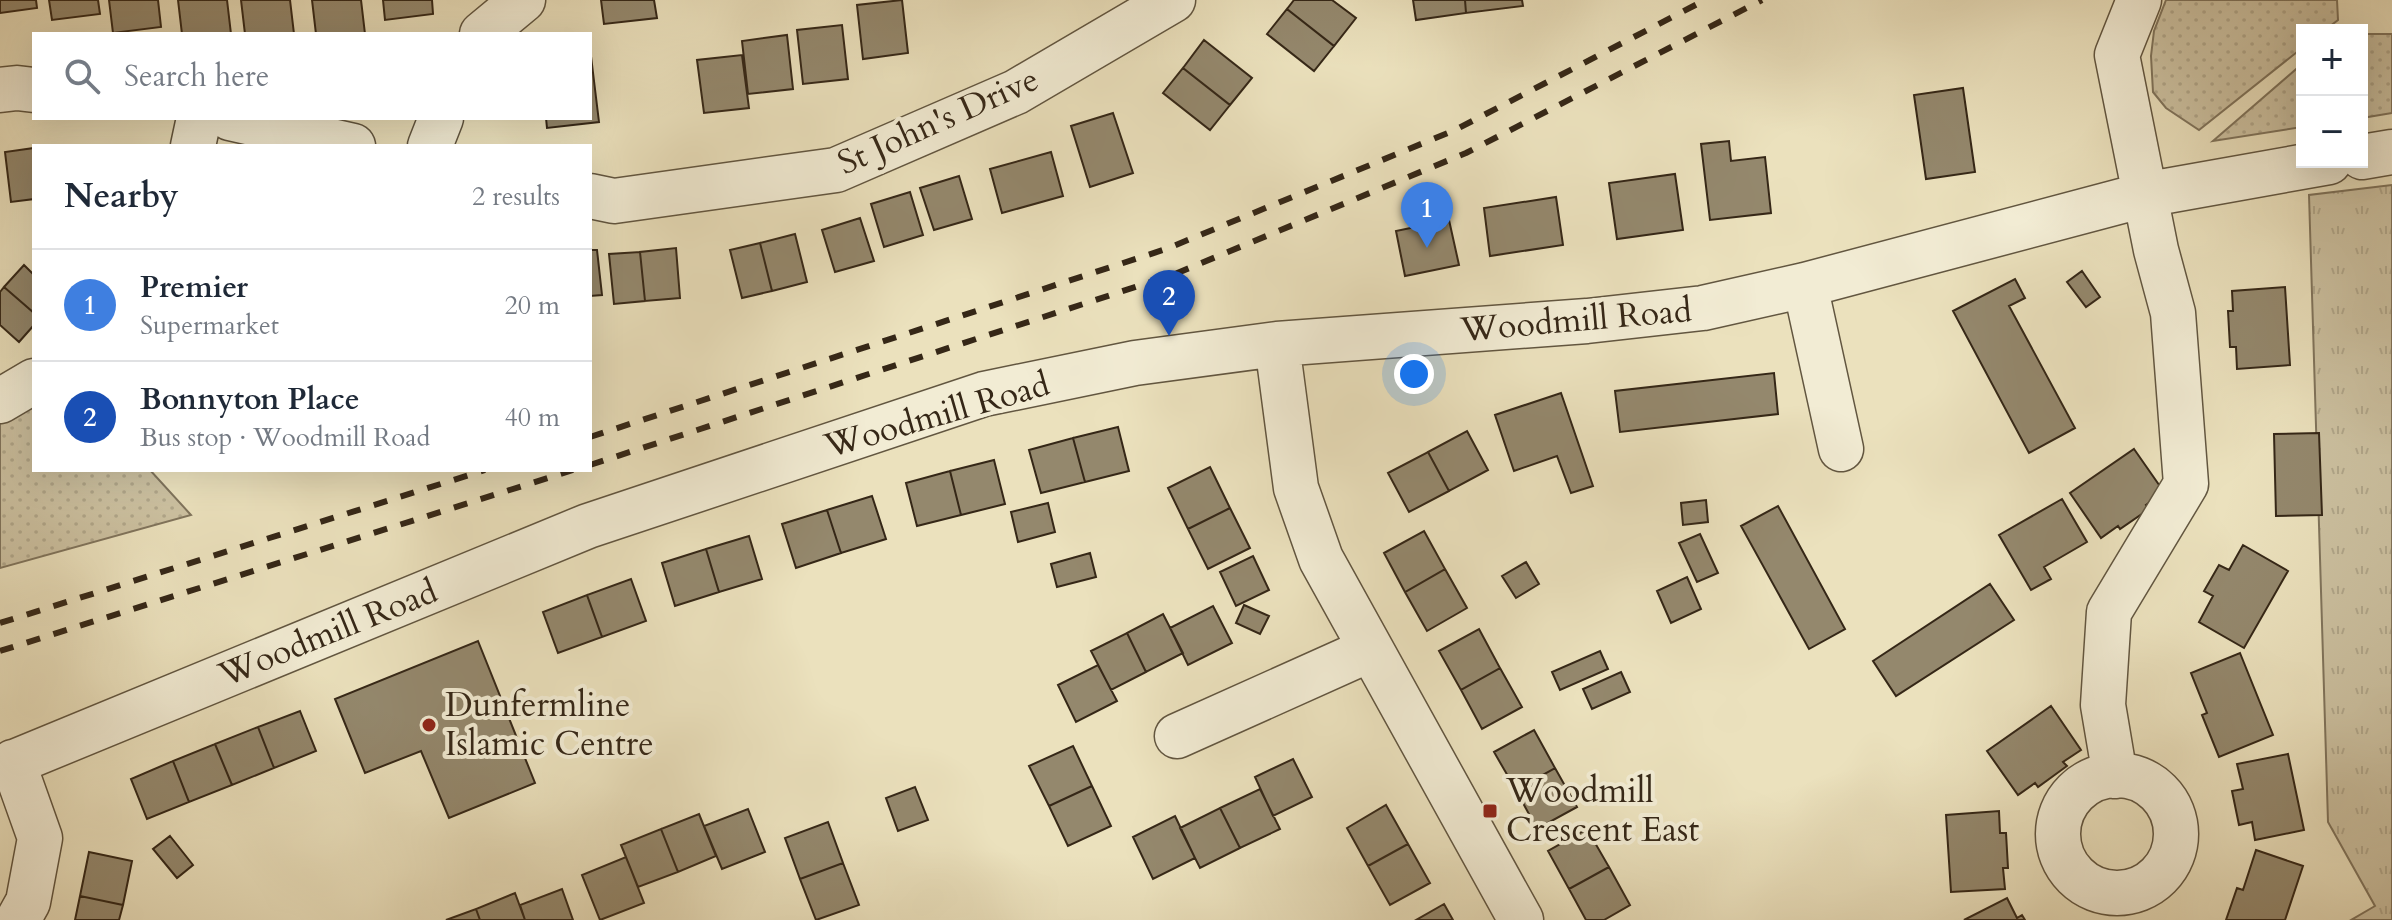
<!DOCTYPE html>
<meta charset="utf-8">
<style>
:root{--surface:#fff;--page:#f2f2f3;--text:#1f2937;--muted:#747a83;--line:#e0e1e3;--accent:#8f2418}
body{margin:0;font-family:Cardo,serif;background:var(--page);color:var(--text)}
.controls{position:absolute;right:24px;top:24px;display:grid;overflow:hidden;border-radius:0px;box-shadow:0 8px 32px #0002}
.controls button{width:72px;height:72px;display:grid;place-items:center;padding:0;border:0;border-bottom:2px solid var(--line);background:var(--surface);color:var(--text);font:40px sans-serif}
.you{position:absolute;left:1414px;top:374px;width:28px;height:28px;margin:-20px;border:6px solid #fff;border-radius:50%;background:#1a73e8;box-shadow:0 0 0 12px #1a73e833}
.badge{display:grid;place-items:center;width:52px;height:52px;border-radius:50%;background:var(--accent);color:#fff;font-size:26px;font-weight:700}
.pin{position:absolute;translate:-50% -66px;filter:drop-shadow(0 2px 4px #0008)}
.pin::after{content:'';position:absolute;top:42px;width:28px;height:24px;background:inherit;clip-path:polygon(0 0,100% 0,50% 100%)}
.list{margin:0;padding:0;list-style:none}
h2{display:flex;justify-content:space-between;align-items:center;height:104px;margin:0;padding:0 32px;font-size:34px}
h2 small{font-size:26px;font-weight:400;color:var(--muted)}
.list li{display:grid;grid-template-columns:52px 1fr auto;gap:24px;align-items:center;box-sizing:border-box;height:112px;padding:0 32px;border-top:2px solid var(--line)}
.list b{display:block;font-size:30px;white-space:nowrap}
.list p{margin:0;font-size:26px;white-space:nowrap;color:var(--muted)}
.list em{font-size:26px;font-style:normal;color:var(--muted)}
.icon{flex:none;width:44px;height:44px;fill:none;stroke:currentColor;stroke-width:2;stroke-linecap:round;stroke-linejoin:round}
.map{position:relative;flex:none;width:2392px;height:920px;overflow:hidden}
.search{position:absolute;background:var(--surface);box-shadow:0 8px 32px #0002;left:32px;top:32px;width:560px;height:88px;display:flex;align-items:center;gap:20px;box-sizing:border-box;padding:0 28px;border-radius:0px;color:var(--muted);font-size:30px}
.panel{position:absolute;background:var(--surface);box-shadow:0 8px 32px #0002;left:32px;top:144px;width:560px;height:328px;border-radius:0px}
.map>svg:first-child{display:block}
.grass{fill:url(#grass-dots);stroke:#80745c;stroke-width:2}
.park{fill:url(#park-tufts);stroke:#80745c;stroke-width:2}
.building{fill:#94886d;stroke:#352717;stroke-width:2}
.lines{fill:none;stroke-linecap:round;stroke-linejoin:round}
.minor-casing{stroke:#625640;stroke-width:47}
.minor{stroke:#f2ecd4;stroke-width:44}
.rail{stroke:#352717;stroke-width:6;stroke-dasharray:14 14;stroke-linecap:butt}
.poi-dot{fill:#8f2418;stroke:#f2ecd4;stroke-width:3}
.labels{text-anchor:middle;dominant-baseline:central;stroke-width:8;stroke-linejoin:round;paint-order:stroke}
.street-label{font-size:34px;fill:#352717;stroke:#f2ecd4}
.poi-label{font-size:34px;fill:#352717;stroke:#f2ecd4;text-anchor:start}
</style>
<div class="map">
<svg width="2392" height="920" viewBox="0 0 2392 920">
<defs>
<pattern id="grass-dots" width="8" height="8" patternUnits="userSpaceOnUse" patternTransform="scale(2)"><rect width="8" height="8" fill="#ccc1a1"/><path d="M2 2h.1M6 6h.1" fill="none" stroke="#b0a68a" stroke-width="1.8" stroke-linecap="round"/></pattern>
<pattern id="park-tufts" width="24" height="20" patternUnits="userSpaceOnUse" patternTransform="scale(2)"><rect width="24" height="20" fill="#ccc1a1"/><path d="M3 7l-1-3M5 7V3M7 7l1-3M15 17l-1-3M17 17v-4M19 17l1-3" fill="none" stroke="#b0a68a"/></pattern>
</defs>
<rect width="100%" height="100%" fill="#ebe1bd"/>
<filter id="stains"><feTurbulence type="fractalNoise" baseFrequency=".0025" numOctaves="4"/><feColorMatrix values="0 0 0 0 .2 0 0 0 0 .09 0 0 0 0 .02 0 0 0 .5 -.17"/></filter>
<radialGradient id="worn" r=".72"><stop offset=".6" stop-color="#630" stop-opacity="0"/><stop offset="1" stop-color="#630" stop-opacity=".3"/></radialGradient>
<!-- grass -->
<path class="grass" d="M 2166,0 L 2337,0 L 2338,20 L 2325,30 L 2302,30 L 2302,48 L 2199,130 L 2166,108 L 2153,92 L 2151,56 L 2154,31 Z
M 2362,34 L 2392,34 L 2392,113 L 2362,118 Z
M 2302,64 L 2302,127 L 2213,141 Z
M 34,381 L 34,470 L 150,470 L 191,515 L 0,568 L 0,401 Z"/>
<!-- park -->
<path class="park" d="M 2392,185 L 2392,920 L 2351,920 L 2375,906 L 2328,822 L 2309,195 Z"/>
<!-- building -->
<path class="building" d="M 0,0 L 36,0 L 37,8 L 0,13 Z
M 49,0 L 98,0 L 100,14 L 52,20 Z
M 109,0 L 158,0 L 161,27 L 113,33 Z
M 178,0 L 227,0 L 231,34 L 182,34 Z
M 241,0 L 290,0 L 294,34 L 245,34 Z
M 312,0 L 361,0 L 365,34 L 316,34 Z
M 383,0 L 432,0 L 433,14 L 385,20 Z
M 601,0 L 654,0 L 657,18 L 604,24 Z
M 902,0 L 908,53 L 863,59 L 857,5 Z
M 1294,0 L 1332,0 L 1356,18 L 1334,46 L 1287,9 Z
M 1413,0 L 1465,0 L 1466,13 L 1416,20 Z
M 1465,0 L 1522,0 L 1523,6 L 1466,13 Z
M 1287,9 L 1334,46 L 1314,71 L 1267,34 Z
M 842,25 L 848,79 L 803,84 L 797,30 Z
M 787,35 L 793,89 L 748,94 L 742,41 Z
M 1204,40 L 1252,78 L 1230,105 L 1183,68 Z
M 590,48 L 599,122 L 547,128 L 546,118 L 590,118 Z
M 742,55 L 749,108 L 704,113 L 697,60 Z
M 1183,68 L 1230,105 L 1210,130 L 1163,93 Z
M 1963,88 L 1975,172 L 1926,179 L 1914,95 Z
M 1113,113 L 1133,173 L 1090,187 L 1071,126 Z
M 1729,141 L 1731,161 L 1765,157 L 1771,213 L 1710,220 L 1701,144 Z
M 34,148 L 34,199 L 11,202 L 5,152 Z
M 1051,152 L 1063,196 L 1002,213 L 990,169 Z
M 1675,174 L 1683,230 L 1617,239 L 1609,183 Z
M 959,176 L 972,219 L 934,230 L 920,188 Z
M 910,192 L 923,235 L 884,247 L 871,204 Z
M 1556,197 L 1563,245 L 1490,256 L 1484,208 Z
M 860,218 L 874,261 L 835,272 L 822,230 Z
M 1449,220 L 1459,265 L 1405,276 L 1396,231 Z
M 795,234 L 807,282 L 772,291 L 760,243 Z
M 760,243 L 772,291 L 742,298 L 730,250 Z
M 676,248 L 680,298 L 645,301 L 640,252 Z
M 590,250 L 597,250 L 602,295 L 590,296 Z
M 640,252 L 645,301 L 614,304 L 609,254 Z
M 24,265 L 34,275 L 34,313 L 4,287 Z
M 2082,271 L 2100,297 L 2086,307 L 2067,282 Z
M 2015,279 L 2025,298 L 2009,306 L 2075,428 L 2029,453 L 1953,311 Z
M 4,287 L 34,313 L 34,325 L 19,342 L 0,325 L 0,292 Z
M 2285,287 L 2290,365 L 2237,369 L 2236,347 L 2230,347 L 2228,311 L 2233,311 L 2232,291 Z
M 1774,373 L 1778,414 L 1620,432 L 1615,391 Z
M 1561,393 L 1593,486 L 1571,493 L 1557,456 L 1514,471 L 1495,415 Z
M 1118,427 L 1129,471 L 1085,482 L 1073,438 Z
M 1467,431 L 1488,470 L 1449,491 L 1428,452 Z
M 2319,433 L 2322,515 L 2276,516 L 2274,434 Z
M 1073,438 L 1085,482 L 1041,493 L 1029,450 Z
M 2134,449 L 2164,492 L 2146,505 L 2149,509 L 2120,529 L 2118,526 L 2101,538 L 2070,493 Z
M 1428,452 L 1449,491 L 1409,512 L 1388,473 Z
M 994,460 L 1005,504 L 961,515 L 950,471 Z
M 1210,467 L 1230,508 L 1188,529 L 1168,488 Z
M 950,471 L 961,515 L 917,526 L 906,483 Z
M 872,496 L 886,539 L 841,553 L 827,510 Z
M 2062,499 L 2087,542 L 2044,567 L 2051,579 L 2031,590 L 1999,535 Z
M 1706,500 L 1708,522 L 1683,525 L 1681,503 Z
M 1048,503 L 1055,532 L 1018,542 L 1011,512 Z
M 1778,506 L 1845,629 L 1809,649 L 1741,526 Z
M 1230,508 L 1250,548 L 1208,569 L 1188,529 Z
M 827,510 L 841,553 L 796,568 L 782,524 Z
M 1424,531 L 1445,569 L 1405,592 L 1384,553 Z
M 1700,534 L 1718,573 L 1697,582 L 1679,543 Z
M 749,536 L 762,579 L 719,592 L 706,549 Z
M 2243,545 L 2288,571 L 2244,648 L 2199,622 L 2213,596 L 2204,591 L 2219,565 L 2229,570 Z
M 706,549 L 719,592 L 675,606 L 662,563 Z
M 1090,553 L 1096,577 L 1057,587 L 1051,564 Z
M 1253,556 L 1269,590 L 1236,606 L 1220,572 Z
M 1526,562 L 1539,584 L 1516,598 L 1502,576 Z
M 1445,569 L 1467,608 L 1427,631 L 1405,592 Z
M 1687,577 L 1701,609 L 1671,623 L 1657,591 Z
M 631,579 L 646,621 L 602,637 L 587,595 Z
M 1990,584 L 2014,620 L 1896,696 L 1873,661 Z
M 587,595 L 602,637 L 558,653 L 543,612 Z
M 1244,605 L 1269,616 L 1260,634 L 1236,623 Z
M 1213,606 L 1232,643 L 1188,665 L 1170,628 Z
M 1163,614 L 1183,653 L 1146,672 L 1127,633 Z
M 1479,629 L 1500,668 L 1461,690 L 1439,651 Z
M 1127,633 L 1146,672 L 1111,690 L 1091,651 Z
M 478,641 L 535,783 L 449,818 L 421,751 L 365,773 L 335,699 Z
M 1600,651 L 1608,669 L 1560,690 L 1552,672 Z
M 2240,653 L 2273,735 L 2219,757 L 2202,715 L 2207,713 L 2191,673 Z
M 1098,665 L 1117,701 L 1076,722 L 1058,685 Z
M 1500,668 L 1522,707 L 1482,729 L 1461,690 Z
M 1621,672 L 1630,692 L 1592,709 L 1583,689 Z
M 2051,706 L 2081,750 L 2063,762 L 2067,766 L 2038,787 L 2035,783 L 2018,795 L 1987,751 Z
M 300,711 L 316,751 L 274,768 L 258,727 Z
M 258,727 L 274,768 L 232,785 L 215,744 Z
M 1534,730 L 1555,768 L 1516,790 L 1494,752 Z
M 215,744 L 232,785 L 189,802 L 173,761 Z
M 1073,746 L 1092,786 L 1049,806 L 1029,766 Z
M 2288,754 L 2304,830 L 2255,840 L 2252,822 L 2239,825 L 2232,791 L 2243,789 L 2237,764 Z
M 1293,759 L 1312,797 L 1273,816 L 1255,777 Z
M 173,761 L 189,802 L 147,819 L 131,779 Z
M 1555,768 L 1577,807 L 1537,829 L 1516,790 Z
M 1092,786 L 1111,826 L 1068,846 L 1049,806 Z
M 915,787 L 928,820 L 898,831 L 886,798 Z
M 1260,789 L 1280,829 L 1240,848 L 1220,808 Z
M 1386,805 L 1408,844 L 1368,866 L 1347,828 Z
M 1220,808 L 1240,848 L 1200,868 L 1180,828 Z
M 748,809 L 765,852 L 722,869 L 704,826 Z
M 1999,811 L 2000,833 L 2006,833 L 2008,868 L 2003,868 L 2005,889 L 1951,892 L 1946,815 Z
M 699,814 L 716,856 L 678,872 L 661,829 Z
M 1175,816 L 1195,858 L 1153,879 L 1133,837 Z
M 828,822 L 843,863 L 800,879 L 785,838 Z
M 661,829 L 678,872 L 638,887 L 621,845 Z
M 1587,829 L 1609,867 L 1569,889 L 1548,851 Z
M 170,836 L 193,865 L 177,878 L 153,849 Z
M 1408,844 L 1430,883 L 1390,905 L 1368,866 Z
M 2256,850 L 2303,866 L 2285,920 L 2226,920 L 2237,888 L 2243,890 Z
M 89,852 L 132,861 L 123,905 L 80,896 Z
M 626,857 L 644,903 L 600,920 L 582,875 Z
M 843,863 L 859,905 L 816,920 L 800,879 Z
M 1609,867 L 1630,905 L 1604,920 L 1586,920 L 1569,889 Z
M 562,889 L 573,920 L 525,920 L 520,905 Z
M 515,893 L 525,920 L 480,920 L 476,909 Z
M 80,896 L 123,905 L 119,920 L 75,920 Z
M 2007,898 L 2017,918 L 2022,915 L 2025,920 L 1964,920 Z
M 1444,904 L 1453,920 L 1416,920 Z
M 476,909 L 480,920 L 446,920 Z"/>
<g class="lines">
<defs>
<path id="minor" d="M 482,34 L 523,0
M 0,90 L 17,88 L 34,90
M 230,118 L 353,146
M 193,146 L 199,118
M 430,146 L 441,118
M 2362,157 L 2392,152
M 590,196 L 614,201 L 836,170 L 1016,92 L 1173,0
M 1805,285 L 1841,449
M 1277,344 L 1296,488 L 1321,559 L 1521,920
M 0,401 L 34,381
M 1177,736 L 1371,649
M 13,762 L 40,838 L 28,902 L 18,920
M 0,768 L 588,526 L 984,394 L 1135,363 L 1277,344 L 1587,321 L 1703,308 L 1805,285 L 2144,195 L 2329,162
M2058 834a59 59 0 1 1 118 0a59 59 0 1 1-118 0Z
M 2115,776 L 2103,705 L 2109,612 L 2186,484 L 2173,313 L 2156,250 L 2117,55 L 2139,0"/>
</defs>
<!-- minor casing -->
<use href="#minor" class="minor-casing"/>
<!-- minor -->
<use href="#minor" class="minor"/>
<!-- rail -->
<path class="rail" d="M 590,437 L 1166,249 L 1455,130 L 1705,0
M 590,465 L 1175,274 L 1466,153 L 1762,0
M 0,623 L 485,470
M 0,651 L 573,470"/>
</g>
<!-- markers -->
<g class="poi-dot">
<circle cx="429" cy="725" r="8"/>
<rect x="1482" y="803" width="16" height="16" rx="4"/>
</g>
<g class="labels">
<!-- street labels -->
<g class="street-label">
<text transform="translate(938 121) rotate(-24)">St John's Drive</text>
<text transform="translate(1576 320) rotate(-5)">Woodmill Road</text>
<text transform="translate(937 415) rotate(-16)">Woodmill Road</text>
<text transform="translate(328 633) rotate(-22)">Woodmill Road</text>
</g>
<!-- poi labels -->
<g class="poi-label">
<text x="445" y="705">Dunfermline<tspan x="445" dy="39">Islamic Centre</tspan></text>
<text x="1506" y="791">Woodmill<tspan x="1506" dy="39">Crescent East</tspan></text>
</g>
</g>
<rect width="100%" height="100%" filter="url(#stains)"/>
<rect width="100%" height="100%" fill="url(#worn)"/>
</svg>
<div class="controls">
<button>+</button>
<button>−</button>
</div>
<div class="you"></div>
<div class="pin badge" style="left:1427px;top:248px;background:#3f7fe0">1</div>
<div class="pin badge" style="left:1169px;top:336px;background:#1a4fb4">2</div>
<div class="search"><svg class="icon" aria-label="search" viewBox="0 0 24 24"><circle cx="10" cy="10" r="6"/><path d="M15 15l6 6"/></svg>Search here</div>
<section class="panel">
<h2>Nearby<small>2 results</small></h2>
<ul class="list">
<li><span class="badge" style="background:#3f7fe0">1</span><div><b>Premier</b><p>Supermarket</p></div><em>20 m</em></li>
<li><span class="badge" style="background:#1a4fb4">2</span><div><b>Bonnyton Place</b><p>Bus stop · Woodmill Road</p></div><em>40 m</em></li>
</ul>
</section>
</div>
